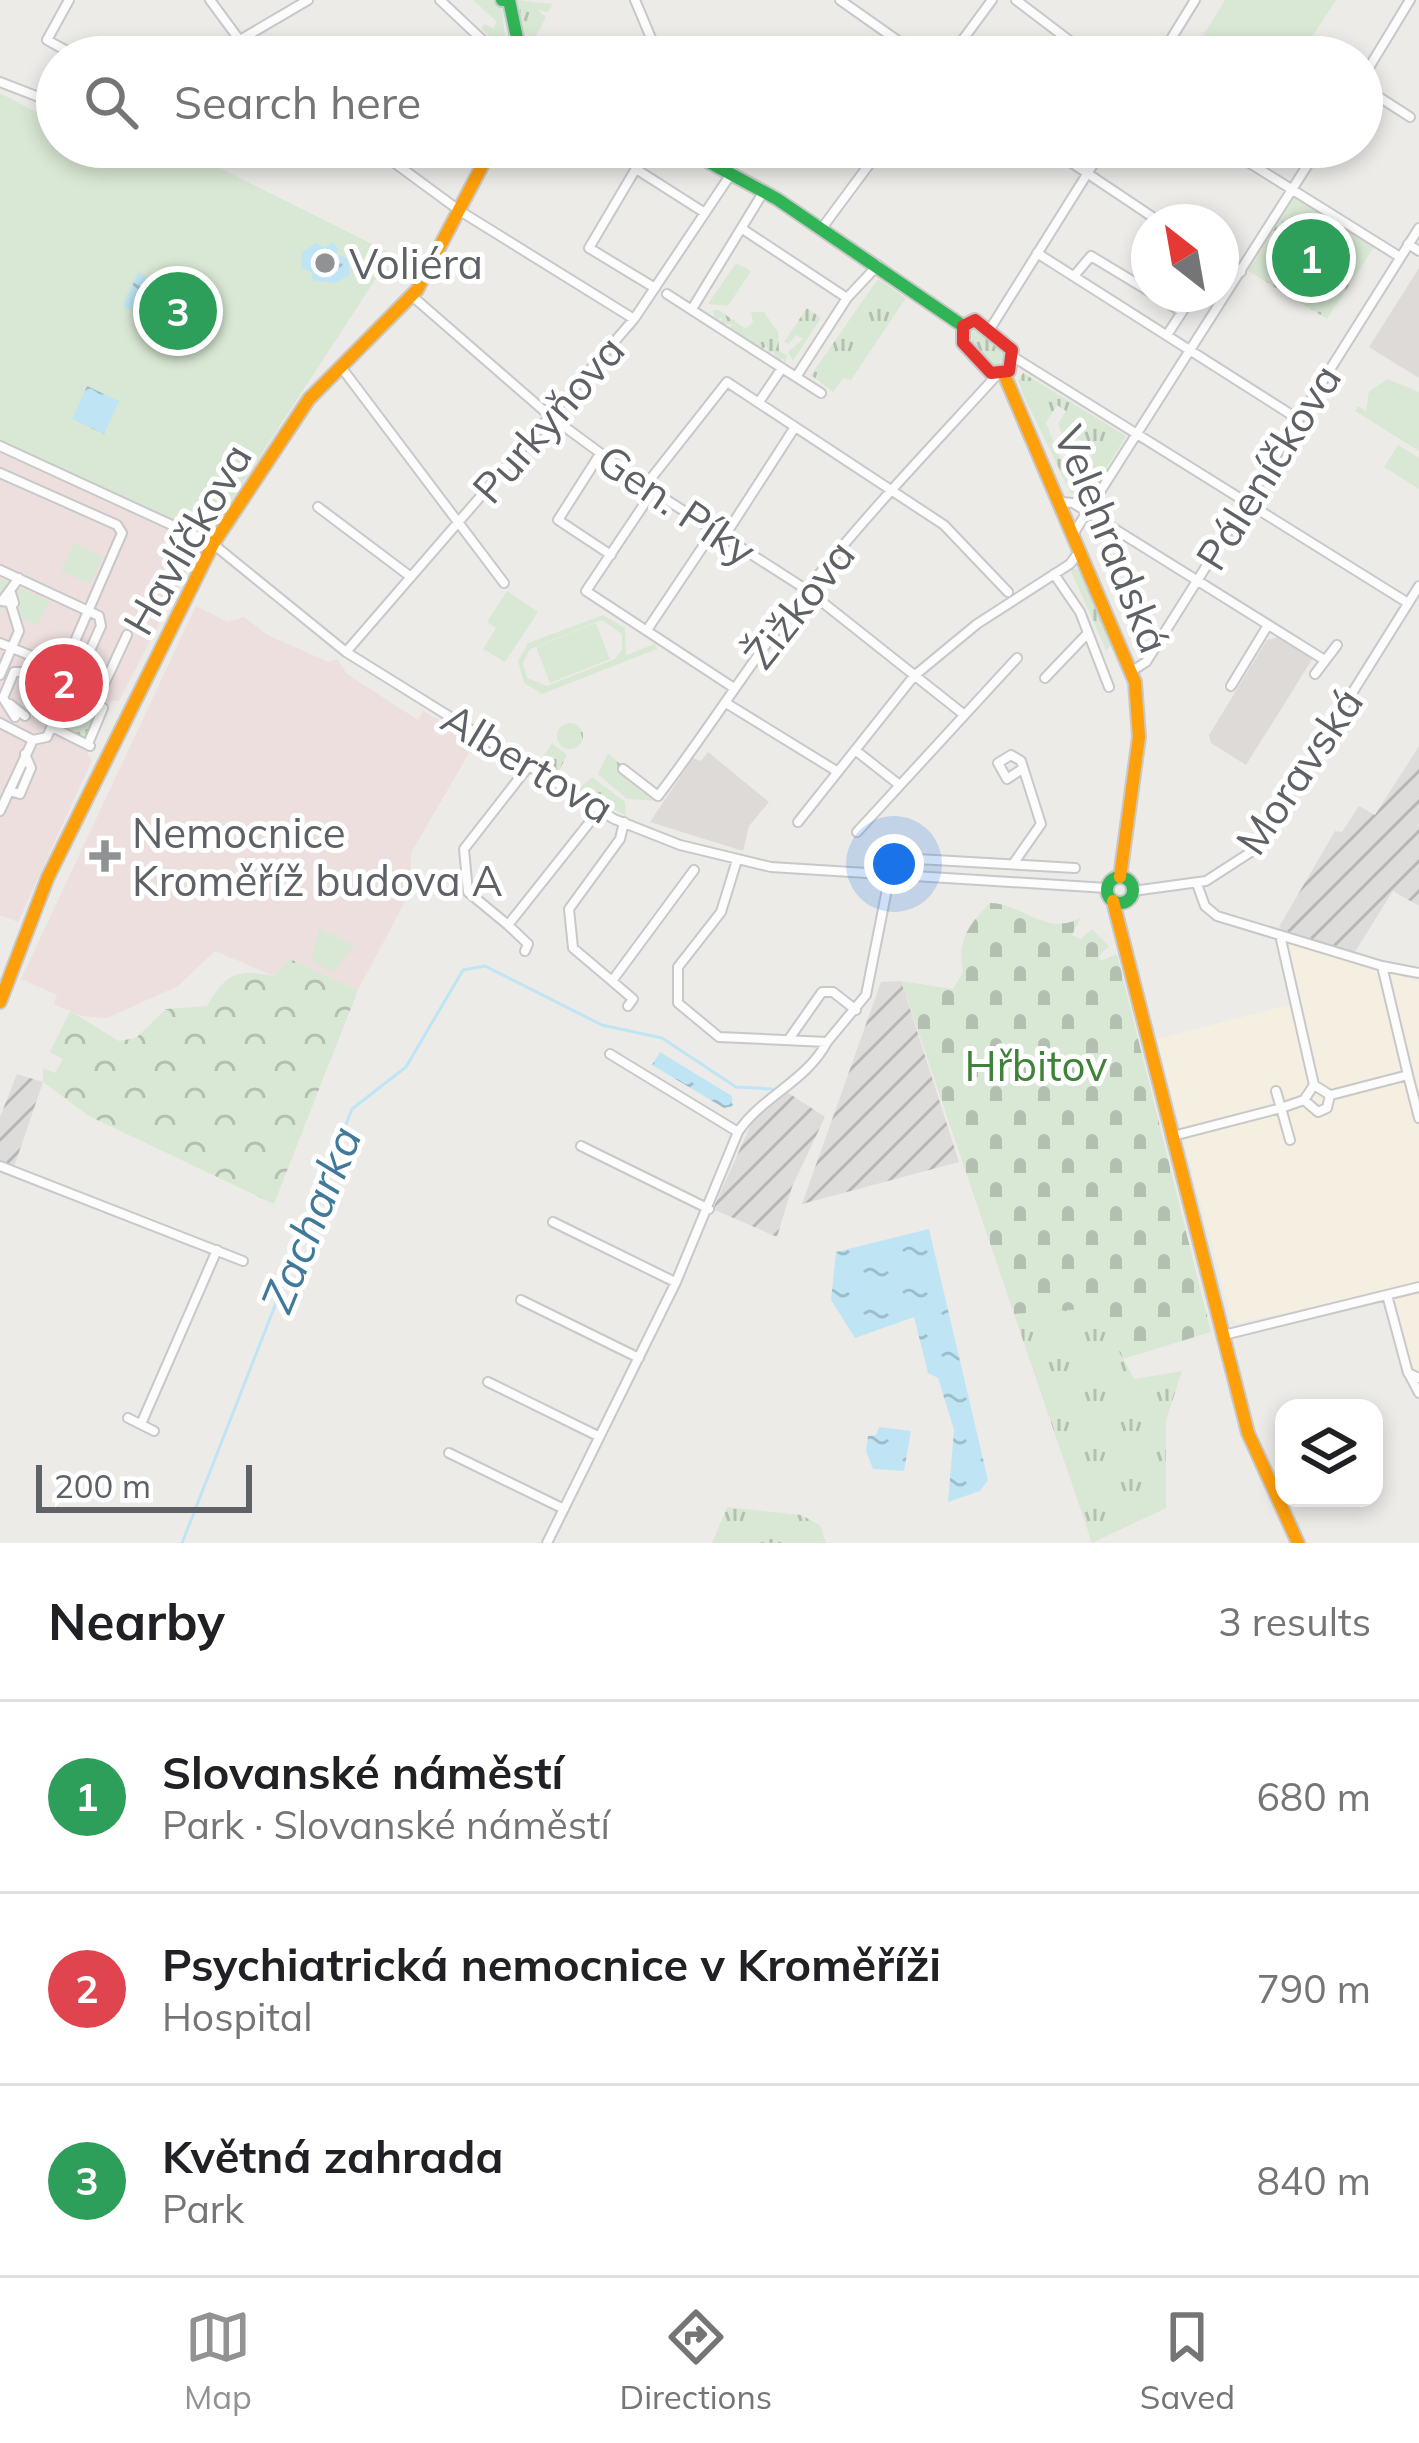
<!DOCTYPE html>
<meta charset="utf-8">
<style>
:root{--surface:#fff;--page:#f2f2f2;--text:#202124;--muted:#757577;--line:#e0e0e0;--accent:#909294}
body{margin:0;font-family:Mulish,sans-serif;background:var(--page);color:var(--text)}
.controls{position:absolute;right:36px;bottom:36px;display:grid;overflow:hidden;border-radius:24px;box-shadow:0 6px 18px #0003}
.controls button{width:108px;height:108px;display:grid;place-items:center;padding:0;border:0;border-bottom:3px solid var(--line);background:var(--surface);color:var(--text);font:60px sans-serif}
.compass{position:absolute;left:1131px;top:204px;width:108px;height:108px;border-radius:50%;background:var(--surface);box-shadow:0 6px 18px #0003;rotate:329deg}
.scale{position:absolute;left:36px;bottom:30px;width:216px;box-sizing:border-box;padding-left:12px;border:6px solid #5e6266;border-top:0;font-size:33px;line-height:42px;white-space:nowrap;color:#5e6266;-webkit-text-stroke:9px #fff;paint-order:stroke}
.you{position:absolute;left:894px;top:864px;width:42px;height:42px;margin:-30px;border:9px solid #fff;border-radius:50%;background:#1a73e8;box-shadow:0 0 0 18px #1a73e833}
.badge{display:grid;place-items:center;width:78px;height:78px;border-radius:50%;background:var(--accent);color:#fff;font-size:39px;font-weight:700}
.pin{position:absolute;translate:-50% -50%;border:6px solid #fff;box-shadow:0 3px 12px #0006}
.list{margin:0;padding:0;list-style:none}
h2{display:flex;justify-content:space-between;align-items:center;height:156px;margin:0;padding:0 48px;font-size:51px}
h2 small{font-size:39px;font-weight:400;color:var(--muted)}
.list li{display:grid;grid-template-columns:78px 1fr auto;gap:36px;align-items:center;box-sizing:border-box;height:192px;padding:0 48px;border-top:3px solid var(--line)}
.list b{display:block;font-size:45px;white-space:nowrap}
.list p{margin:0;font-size:39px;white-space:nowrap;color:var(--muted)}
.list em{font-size:39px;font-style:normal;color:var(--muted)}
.icon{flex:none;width:66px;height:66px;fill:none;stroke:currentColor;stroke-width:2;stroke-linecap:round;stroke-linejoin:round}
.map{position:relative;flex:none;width:1419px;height:1543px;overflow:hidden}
.search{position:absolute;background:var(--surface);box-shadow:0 6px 18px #0003;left:36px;right:36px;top:36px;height:132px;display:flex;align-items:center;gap:30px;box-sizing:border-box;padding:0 42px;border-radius:66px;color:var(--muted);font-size:45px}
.sheet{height:732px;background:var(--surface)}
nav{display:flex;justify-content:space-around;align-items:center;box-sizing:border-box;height:168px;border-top:3px solid var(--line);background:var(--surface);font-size:33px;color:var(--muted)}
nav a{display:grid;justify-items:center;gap:6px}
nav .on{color:var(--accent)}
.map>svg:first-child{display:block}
.commercial{fill:#f5efe2}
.industrial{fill:url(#industrial-furrows)}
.education{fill:#dddad7}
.medical{fill:#ecdfde}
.grass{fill:url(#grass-tufts);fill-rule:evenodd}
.forest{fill:url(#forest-crowns)}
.cemetery{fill:url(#cemetery-stones)}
.garden{fill:#d9e8d4;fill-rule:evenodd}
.water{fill:url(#water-ripples)}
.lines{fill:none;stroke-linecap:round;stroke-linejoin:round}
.stream{stroke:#bfe5f5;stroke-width:3}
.street-casing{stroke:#c8c8c8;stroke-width:12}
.fast-casing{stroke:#c7c8c8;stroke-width:16}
.slow-casing{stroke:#c7c8c8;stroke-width:16}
.jam-casing{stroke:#c7c8c8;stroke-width:16}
.street{stroke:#fcfcfc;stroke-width:8}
.fast{stroke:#30b455;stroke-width:12}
.slow{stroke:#ff9f0a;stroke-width:12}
.jam{stroke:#e5322d;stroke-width:12}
.poi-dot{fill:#909294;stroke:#fff;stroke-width:4.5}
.labels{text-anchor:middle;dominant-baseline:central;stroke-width:10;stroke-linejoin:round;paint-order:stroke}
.poi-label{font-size:42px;fill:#5e6266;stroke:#fff;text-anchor:start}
.street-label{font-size:42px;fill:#5e6266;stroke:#fff}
.park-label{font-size:42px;fill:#3f8239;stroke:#fff}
.water-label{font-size:45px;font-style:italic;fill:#41799b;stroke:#fff}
</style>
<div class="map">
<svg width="1419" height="1543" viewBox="0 0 1419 1543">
<defs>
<pattern id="industrial-furrows" width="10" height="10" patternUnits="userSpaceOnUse" patternTransform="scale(3)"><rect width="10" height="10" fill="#dedcda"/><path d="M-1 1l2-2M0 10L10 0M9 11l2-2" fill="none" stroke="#b7b6b5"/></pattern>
<pattern id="grass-tufts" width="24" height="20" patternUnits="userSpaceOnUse" patternTransform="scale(3)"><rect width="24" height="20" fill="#d9e8d4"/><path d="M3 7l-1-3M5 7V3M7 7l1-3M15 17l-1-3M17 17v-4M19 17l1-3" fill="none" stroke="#b3bfb0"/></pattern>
<pattern id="forest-crowns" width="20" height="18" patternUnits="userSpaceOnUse" patternTransform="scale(3)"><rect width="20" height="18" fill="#d9e8d4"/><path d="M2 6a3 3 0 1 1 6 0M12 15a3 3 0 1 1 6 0" fill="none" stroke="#b3bfb0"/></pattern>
<pattern id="cemetery-stones" width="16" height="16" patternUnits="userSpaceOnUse" patternTransform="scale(3)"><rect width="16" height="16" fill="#d9e8d4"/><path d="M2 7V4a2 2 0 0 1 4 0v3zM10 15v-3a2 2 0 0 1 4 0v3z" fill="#b3bfb0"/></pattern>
<pattern id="water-ripples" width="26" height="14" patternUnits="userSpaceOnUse" patternTransform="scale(3)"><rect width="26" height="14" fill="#bfe5f5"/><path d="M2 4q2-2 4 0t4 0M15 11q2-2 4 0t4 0" fill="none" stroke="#9ebdca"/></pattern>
</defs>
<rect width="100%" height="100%" fill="#edebe8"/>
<!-- commercial -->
<path class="commercial" d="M 1291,943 L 1419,982 L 1419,1376 L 1411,1371 L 1388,1291 L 1238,1323 L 1231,1318 L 1157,1039 L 1297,1003 L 1286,948 Z"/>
<!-- industrial -->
<path class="industrial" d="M 1419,746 L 1419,906 L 1393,891 L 1353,955 L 1287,935 L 1279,927 L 1335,831 L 1342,832 L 1359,806 L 1375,815 Z
M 901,981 L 959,1162 L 802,1204 L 881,982 Z
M 17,1074 L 43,1082 L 14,1167 L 0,1162 L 0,1117 Z
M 787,1092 L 825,1117 L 792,1187 L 777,1237 L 713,1209 L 758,1109 Z"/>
<!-- education -->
<path class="education" d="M 1419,268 L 1419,378 L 1369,347 Z
M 1279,637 L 1313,658 L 1246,765 L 1211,743 L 1209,735 L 1267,640 Z
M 708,752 L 769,802 L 749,826 L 743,851 L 650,822 L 693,758 L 701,761 Z"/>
<!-- medical -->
<path class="medical" d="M 0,452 L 200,545 L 119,701 L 111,701 L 87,754 L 92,760 L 18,922 L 0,915 Z
M 196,606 L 228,622 L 244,617 L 268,635 L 328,662 L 337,659 L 347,674 L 418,720 L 423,711 L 476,741 L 411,853 L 410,892 L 358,990 L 290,959 L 274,976 L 215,951 L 178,986 L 107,1018 L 81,1016 L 54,1004 L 57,995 L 21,979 Z"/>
<!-- grass -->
<path class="grass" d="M 473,0 L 495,0 L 502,6 L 506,48 L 492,47 L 496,43 L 481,28 L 485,24 L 494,29 L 496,21 Z
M 518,0 L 553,4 L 548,12 L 538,10 L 546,17 L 527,54 Z
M 1295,196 L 1375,246 L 1327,319 L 1248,271 Z
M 736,263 L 751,271 L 728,306 L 708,304 Z
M 878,279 L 906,298 L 851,380 L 843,378 L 833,392 L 811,375 Z
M 807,308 L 821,318 L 793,361 L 788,352 L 803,339 L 796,335 L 789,344 L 784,342 Z
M 717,309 L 746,329 L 753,322 L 751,312 L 764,312 L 778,332 L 779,351 L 787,355 L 785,366 L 784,359 L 777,360 L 773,351 L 769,355 L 766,346 L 761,350 L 730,329 L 732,324 L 722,324 L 721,317 L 717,321 L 713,312 L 706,314 Z
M 975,325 L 1008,352 L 1008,366 L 993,369 L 966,340 L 966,328 Z
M 1023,373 L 1126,436 L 1086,502 L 1071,493 L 1024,397 L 1018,381 ZM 1057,405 L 1066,411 L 1058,424 L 1080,479 L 1071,483 L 1046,423 Z
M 1070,569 L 1081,569 L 1115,643 L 1106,650 Z
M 72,700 L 105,713 L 92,742 L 57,727 Z
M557 736a13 13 0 1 1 26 0a13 13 0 1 1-26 0Z
M 552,743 L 567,755 L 556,777 L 538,765 Z
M 608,753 L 659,799 L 658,801 L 627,799 L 598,774 Z
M 592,777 L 625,802 L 626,816 L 578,790 Z
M 1096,1307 L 1134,1379 L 1182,1371 L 1166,1420 L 1166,1508 L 1092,1543 L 1014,1314 Z
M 727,1507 L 801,1515 L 820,1525 L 826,1543 L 712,1543 Z"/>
<!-- forest -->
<path class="forest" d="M 290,959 L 358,990 L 274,1204 L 89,1116 L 43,1082 L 43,1068 L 55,1073 L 63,1059 L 50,1052 L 70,1011 L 119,1041 L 136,1038 L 166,1009 L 207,1006 C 227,972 236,969 274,976 Z"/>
<!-- cemetery -->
<path class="cemetery" d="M 990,903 C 1021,903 1049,938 1081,917 L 1072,935 L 1080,939 L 1092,929 L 1109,946 L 1098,957 L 1101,961 L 1117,954 L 1211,1332 L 1123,1359 L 1096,1308 L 1014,1314 L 901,981 L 953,989 L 963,972 C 957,941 968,925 990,903 Z"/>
<!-- garden -->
<path class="garden" d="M 1225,0 L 1336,0 L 1299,57 L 1190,57 Z
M 0,93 L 57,123 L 57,147 L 177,147 L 392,254 L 208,536 L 0,441 Z
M 1388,379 L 1419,392 L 1419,451 L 1355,411 L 1358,406 L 1366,411 L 1369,391 Z
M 1398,445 L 1419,458 L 1419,489 L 1384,467 Z
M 74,543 L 103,557 L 90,584 L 61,571 Z
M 0,579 L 49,601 L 37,626 L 0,608 Z
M 507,591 L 538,612 L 505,662 L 483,649 L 496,628 L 487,622 Z
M 603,615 L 625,628 L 626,655 L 655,644 L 657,649 L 542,694 L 524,683 L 518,661 L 528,643 ZM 602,620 L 622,634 L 622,650 L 615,659 L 547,686 L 527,678 L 523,663 L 530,649 Z
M 596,623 L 610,659 L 550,683 L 536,647 Z
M 319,928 L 354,945 L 334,972 L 311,961 Z"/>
<!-- water -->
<path class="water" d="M 315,243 L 325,247 L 332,242 L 339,249 L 331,260 L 318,257 L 317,265 L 331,270 L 340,255 L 348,259 L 350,275 L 335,283 L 313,281 L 311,272 L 302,268 L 301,254 Z
M 138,273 L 171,287 L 156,321 L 123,306 Z
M 87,386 L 119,401 L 104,434 L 72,419 Z
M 660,1052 L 732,1096 L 733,1106 L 724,1108 L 652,1065 Z
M 929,1229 L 988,1480 L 980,1491 L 948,1502 L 954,1430 L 938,1378 L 928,1373 L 914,1317 L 855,1338 L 831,1300 L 836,1252 Z
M 879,1427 L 911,1431 L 904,1471 L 873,1469 L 866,1451 L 868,1436 L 876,1435 Z"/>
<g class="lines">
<!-- stream -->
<path class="stream" d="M 182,1543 L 352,1109 L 406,1067 L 463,970 L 485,966 L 602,1025 L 662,1038 L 736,1087 L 772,1089"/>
<defs>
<path id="street" d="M 69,0 L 47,40 L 78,57
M 210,0 L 252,57
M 440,0 L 494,51 L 509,50 L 514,36
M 635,0 L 659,57
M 840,0 L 921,57
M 1016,0 L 1091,57
M 1308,53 L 1315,57
M 211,57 L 308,0
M 950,57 L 992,0
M 1160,57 L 1195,0
M 1362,79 L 1410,0
M 0,82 L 57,104
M 1362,86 L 1410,117
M 373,147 L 460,211 L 634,319
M 1048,147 L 1160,222
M 1224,147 L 1400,257
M 641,160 L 589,248 L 655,288
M 636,169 L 705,213
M 822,228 L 882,147
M 1408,244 L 1419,251
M 1037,253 L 1298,419
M 1221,260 L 1241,272
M 1074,276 L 1091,256 L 1149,291
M 667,294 L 796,377 L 847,298 L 744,230
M 1154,294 L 1182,312 L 1167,335
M 412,296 L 550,416 L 645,486 L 807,590 L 962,713
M 847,298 L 878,265
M 692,309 L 764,191
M 1182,312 L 1193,294
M 990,329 L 1104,147
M 1015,358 L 1408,603
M 341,367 L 504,583
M 796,377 L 821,393
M 759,402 L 782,368
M 0,446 L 213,544 L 346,652 L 614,819 L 680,845 L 771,867 L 1107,888
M 600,454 L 558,520 L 611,555
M 0,473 L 117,525 L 122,533 L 63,669
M 645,486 L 727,382 L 944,525 L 1008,592
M 653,491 L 586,591 L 734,688
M 1062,502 L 1073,503 L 1323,659
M 318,507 L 411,577
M 1075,531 L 1319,147
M 724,537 L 795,427
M 0,570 L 99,616 L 101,626 L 83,666 L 66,663
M 1054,574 L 1080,612 L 1109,687
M 11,593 L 14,603 L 2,601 L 19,578
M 647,630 L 714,530
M 0,643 L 63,669 L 72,679 L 47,737 L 33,740 L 0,811
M 346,652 L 634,319 L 731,174
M 83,666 L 108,676 L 127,635
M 1132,671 L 1146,662 L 1419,228
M 1315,674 L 1337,645
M 0,675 L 19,631 L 11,605
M 1045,678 L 1087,634
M 1231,686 L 1268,625
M 67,692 L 94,705 L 108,676
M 726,703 L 838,772
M 10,704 L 25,716
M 15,717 L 3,698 L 14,672 L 33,672 L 46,683
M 0,723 L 33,740
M 52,727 L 90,746
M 88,744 L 103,708
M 855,750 L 897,783
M 528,767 L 464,849 L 468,892 L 508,925 L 589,823
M 623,769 L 658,796 C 710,728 755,655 808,588 C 868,513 933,445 997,375
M 9,791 L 20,794 L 31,768 L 25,754
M 624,822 L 620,839 L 569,909 L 573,948 L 612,981 L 694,870
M 798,822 L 914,676 L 977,624 L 1070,564 L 1079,552
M 857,832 L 1017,658
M 737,860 L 721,912 L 678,967 L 678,1003 L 719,1037 L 827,1042 L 866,995 L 891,869 L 900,858 L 1075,868
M 1013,864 L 1041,824 L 1021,761 L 1011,755 L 998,763 L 1007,779 L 1022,769
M 1197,884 L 1205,906 L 1217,916 L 1382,966 L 1408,1075
M 1133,891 L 1206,881 L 1254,850 L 1419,586
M 508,925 L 528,944 L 525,951
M 1280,935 L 1314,1085
M 1382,966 L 1419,973
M 612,981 L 633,999 L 628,1006
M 789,1039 L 822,992 L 833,992 L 856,1010
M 610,1054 L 738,1132
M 1276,1091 L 1281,1108 L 1304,1100 L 1314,1085 L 1330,1095 L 1327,1108 L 1318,1112 L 1304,1100
M 1331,1095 L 1408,1075 L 1419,1118
M 1173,1136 L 1281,1108 L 1290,1140
M 581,1146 L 709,1209
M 0,1166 L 243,1261
M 553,1222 L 675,1282
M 1387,1295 L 1408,1373 L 1419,1378
M 521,1300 L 639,1358
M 1224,1335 L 1419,1287
M 1409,1374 L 1419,1393
M 488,1382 L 598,1436
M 128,1418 L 154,1431
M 141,1424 L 217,1250
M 449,1453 L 564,1509
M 547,1543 L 676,1282 L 738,1132 C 761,1097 807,1081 827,1042"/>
<path id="fast" d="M 502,0 L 509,0
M 509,0 L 521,57
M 681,147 L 777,199 L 963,326
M1107 890a13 13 0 1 1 26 0a13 13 0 1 1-26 0Z"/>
<path id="slow" d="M 1004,374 L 1135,682 L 1139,737 L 1120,877
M 1113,901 L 1248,1433 L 1298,1543
M 0,1002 L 48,877 L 213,544 L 309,399 L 417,290 L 492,147"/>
<path id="jam" d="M 975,320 L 1012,350 L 1009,371 L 991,373 L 963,343 L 963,326 Z"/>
</defs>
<!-- street casing -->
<use href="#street" class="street-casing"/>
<!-- fast casing -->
<use href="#fast" class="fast-casing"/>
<!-- slow casing -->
<use href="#slow" class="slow-casing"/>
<!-- jam casing -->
<use href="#jam" class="jam-casing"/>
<!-- street -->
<use href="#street" class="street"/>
<!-- fast -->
<use href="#fast" class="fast"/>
<!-- slow -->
<use href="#slow" class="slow"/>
<!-- jam -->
<use href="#jam" class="jam"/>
</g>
<!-- markers -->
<g class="poi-dot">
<circle cx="325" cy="263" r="12"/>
<path d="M99 838h12v12h12v12h-12v12h-12v-12h-12v-12h12z"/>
</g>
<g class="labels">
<!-- poi labels -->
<g class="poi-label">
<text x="349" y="263">Voliéra</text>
<text x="132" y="832">Nemocnice<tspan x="132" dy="48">Kroměříž budova A</tspan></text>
</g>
<!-- street labels -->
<g class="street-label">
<text transform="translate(548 419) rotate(-49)">Purkyňova</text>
<text transform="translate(1268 467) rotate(-58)">Páleníčkova</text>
<text transform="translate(677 505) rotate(34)">Gen. Píky</text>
<text transform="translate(187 539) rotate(-60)">Havlíčkova</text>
<text transform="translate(1112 539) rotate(68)">Velehradská</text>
<text transform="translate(799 604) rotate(-52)">Žižkova</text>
<text transform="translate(528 763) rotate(31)">Albertova</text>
<text transform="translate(1299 771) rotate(-56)">Moravská</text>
</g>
<!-- park labels -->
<g class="park-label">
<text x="1036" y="1065">Hřbitov</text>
</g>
<!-- water labels -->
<g class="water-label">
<text transform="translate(310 1219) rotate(-68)">Zacharka</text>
</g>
</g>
</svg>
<div class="controls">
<button><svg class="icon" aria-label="layers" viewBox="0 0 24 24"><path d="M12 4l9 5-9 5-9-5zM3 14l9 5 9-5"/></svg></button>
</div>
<svg class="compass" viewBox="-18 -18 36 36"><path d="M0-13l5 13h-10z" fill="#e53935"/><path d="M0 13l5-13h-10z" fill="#757577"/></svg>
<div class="scale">200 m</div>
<div class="you"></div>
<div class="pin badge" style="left:1311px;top:258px;background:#2e9e5b">1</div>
<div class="pin badge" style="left:64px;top:683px;background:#e0444e">2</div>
<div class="pin badge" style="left:178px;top:311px;background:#2e9e5b">3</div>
<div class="search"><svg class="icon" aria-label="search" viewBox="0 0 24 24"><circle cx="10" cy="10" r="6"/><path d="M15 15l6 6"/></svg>Search here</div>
</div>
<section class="sheet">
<h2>Nearby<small>3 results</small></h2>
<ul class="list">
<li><span class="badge" style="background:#2e9e5b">1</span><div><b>Slovanské náměstí</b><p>Park · Slovanské náměstí</p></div><em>680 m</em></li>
<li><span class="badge" style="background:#e0444e">2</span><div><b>Psychiatrická nemocnice v Kroměříži</b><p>Hospital</p></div><em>790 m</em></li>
<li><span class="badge" style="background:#2e9e5b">3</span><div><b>Květná zahrada</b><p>Park</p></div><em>840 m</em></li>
</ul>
</section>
<nav>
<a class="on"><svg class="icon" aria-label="map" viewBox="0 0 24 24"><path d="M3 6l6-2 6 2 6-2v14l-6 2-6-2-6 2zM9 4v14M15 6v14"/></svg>Map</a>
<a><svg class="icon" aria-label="directions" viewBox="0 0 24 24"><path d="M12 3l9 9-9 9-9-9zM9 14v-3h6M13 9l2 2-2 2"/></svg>Directions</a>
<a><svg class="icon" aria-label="saved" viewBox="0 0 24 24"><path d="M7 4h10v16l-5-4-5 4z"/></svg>Saved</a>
</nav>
